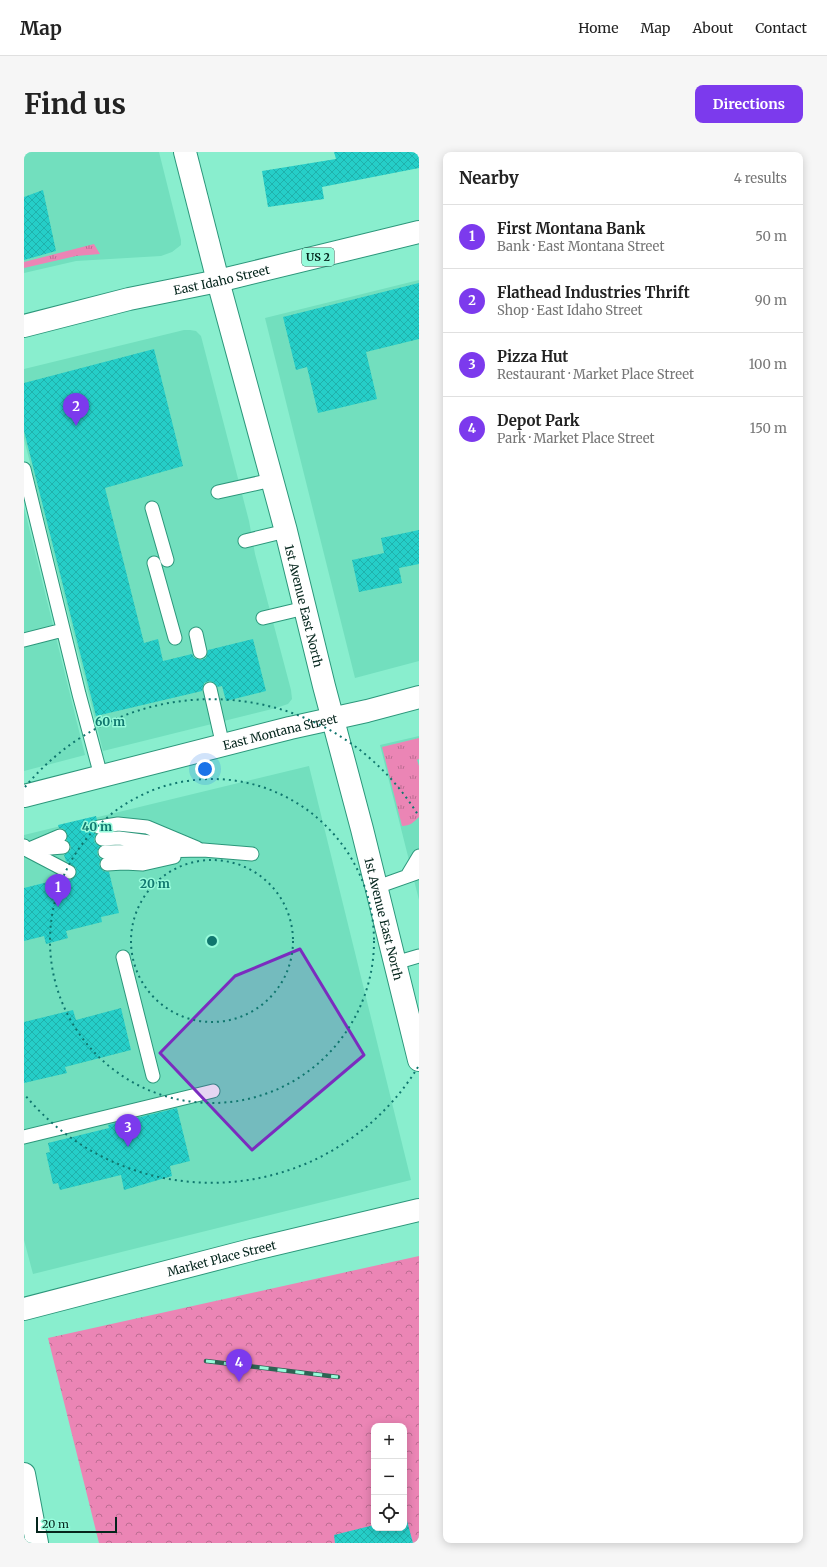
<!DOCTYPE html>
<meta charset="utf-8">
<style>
:root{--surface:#fff;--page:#f6f6f6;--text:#222;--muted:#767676;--line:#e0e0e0;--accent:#7c3aed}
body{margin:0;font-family:Merriweather,serif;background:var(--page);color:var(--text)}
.controls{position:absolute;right:12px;bottom:12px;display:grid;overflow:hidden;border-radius:8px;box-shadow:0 2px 10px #0003}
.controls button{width:36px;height:36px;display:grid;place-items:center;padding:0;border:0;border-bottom:1px solid var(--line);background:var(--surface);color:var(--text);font:20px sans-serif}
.scale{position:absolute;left:12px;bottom:10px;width:81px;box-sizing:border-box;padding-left:4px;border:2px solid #04251c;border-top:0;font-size:11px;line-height:14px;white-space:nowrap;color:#04251c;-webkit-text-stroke:3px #97fbdb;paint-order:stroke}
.you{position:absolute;left:181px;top:617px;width:14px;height:14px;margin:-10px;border:3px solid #fff;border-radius:50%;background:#1a73e8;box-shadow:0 0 0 6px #1a73e833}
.badge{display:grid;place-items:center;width:26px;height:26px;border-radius:50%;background:var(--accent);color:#fff;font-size:13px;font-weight:700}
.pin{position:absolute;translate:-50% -33px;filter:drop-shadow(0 1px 2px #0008)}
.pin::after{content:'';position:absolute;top:21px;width:14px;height:12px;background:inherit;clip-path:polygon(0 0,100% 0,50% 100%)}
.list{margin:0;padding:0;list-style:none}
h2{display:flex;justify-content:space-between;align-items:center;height:52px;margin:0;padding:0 16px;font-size:17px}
h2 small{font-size:13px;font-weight:400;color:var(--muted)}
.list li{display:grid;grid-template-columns:26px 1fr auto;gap:12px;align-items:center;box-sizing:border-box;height:64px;padding:0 16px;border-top:1px solid var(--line)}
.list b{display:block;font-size:15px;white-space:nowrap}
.list p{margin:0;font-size:13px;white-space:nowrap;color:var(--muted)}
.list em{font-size:13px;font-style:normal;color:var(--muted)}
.icon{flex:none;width:22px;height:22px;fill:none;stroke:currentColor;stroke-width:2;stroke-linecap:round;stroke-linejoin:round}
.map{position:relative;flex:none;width:395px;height:1391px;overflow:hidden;border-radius:8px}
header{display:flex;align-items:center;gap:24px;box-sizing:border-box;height:56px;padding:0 20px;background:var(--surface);border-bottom:1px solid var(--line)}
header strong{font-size:19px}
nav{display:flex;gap:22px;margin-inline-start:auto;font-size:14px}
.intro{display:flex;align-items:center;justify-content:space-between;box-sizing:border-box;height:96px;padding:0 24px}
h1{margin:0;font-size:28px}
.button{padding:10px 18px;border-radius:8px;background:var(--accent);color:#fff;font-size:14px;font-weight:700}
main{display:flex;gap:24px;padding:0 24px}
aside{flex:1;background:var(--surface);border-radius:8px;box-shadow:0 2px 10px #0003}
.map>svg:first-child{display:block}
.built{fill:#72dfbe}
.grass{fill:url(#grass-tufts)}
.park{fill:url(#park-crowns);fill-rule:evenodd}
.building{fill:url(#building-cross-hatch)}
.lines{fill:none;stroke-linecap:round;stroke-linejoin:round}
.service-casing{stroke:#2c977b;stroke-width:15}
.minor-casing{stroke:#2c977b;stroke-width:24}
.tertiary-casing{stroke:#2c977b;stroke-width:24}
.primary-casing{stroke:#2c977b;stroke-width:24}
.trunk-casing{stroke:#2c977b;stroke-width:24}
.service{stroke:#fff;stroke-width:13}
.minor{stroke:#fff;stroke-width:22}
.tertiary{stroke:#fff;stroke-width:22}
.primary{stroke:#fff;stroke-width:22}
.trunk{stroke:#fff;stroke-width:22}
.rail-casing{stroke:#2d6353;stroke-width:4.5}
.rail{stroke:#97fbdb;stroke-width:3;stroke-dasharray:9;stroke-linecap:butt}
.marked{fill:#7b2cbf;fill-opacity:0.2;stroke:#7b2cbf;stroke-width:3;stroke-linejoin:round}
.ring{fill:none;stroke:#0f766e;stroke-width:2;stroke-dasharray:2 4}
.labels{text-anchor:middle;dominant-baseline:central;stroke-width:3;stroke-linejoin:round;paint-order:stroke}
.shield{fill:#97fbdb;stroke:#306555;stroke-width:1}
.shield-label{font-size:11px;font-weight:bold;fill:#04251c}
.street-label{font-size:12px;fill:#04251c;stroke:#97fbdb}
.centre{fill:#0f766e;stroke:#97fbdb;stroke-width:2}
.ring-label{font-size:12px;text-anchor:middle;font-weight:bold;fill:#0f766e;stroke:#97fbdb;stroke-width:3;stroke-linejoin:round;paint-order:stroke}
</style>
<header>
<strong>Map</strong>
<nav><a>Home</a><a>Map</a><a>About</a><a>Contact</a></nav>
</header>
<div class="intro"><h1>Find us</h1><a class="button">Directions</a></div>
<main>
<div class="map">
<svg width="395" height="1391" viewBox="0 0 395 1391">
<defs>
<pattern id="grass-tufts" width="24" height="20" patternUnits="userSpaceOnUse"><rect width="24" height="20" fill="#eb85b5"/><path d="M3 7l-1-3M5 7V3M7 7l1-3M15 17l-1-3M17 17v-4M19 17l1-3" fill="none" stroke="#bc6d92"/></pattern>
<pattern id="park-crowns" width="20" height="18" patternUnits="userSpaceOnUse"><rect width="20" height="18" fill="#eb85b5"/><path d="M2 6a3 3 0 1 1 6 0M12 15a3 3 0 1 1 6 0" fill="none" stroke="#bc6d92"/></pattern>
<pattern id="building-cross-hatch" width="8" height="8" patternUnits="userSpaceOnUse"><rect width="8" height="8" fill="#25cec8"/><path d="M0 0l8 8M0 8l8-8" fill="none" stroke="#20b1ab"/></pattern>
</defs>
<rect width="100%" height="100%" fill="#89eece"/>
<!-- built -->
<path class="built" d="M 0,0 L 135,0 L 157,88 L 157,93 L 148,100 L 137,104 L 52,109 L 0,121 Z
M 395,128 L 395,509 L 331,526 L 241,166 Z
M 160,178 L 166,178 L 172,179 L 177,184 L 225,369 L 231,402 L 267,538 L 268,547 L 264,552 L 252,556 L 79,599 L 0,287 L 0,217 Z
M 0,355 L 61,603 L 0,619 Z
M 395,584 L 395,748 L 356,593 Z
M 285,614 L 387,1028 L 9,1122 L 0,1088 L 0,683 Z"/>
<!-- grass -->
<path class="grass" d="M 70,92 L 76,102 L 52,104 L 0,116 L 0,110 Z
M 395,586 L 395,607 L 393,608 L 395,614 L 395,665 C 390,670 386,674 378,674 L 358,595 Z"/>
<!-- park -->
<path class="park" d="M 395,1104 L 395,1391 L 75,1391 L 24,1186 ZM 350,1274 L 380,1274 L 380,1376 L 350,1376 Z"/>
<!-- building -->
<path class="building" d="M 310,0 L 395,0 L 395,16 L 298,35 L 300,47 L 244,55 L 238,19 L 312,7 Z
M 19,38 L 32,99 L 0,108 L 0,45 Z
M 395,131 L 395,187 L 342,200 L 353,247 L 294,261 L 283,215 L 272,218 L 259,165 Z
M 130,197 L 159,314 L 81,336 L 120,491 L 134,487 L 139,509 L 168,502 L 170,506 L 177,508 L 182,506 L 184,498 L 229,487 L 242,539 L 202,549 L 198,534 L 194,535 L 189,530 L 185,529 L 180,531 L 178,539 L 72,564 L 0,279 L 0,231 Z
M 395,378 L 395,412 L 375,416 L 378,431 L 335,440 L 328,408 L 360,401 L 357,386 Z
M 72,664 L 73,668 L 68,672 L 67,676 L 72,682 L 70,687 L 71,691 L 76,694 L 73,700 L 74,704 L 77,707 L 75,713 L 79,719 L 85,720 L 95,761 L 77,765 L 78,770 L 42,779 L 44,786 L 22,792 L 20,784 L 0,789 L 0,736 L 40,726 L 46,728 L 52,723 L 52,716 L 42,709 L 40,703 L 46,699 L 47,695 L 43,688 L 43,681 L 40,677 L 35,676 L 34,673 Z
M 97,856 L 107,898 L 41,915 L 43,921 L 0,931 L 0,870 L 49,858 L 52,868 Z
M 153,956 L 166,1009 L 146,1014 L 148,1024 L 100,1038 L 97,1023 L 36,1038 L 34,1031 L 29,1032 L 22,1001 L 26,1000 L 24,991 L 85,976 L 84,973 Z
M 382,1365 L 389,1391 L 311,1391 L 310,1383 L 350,1373 L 350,1376 L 380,1376 L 380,1366 Z"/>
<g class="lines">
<defs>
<path id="service" d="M 0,317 L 55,542 L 77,624
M 194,340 L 248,328
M 128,356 L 143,408
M 221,389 L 262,379
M 130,411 L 151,486
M 239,466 L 281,456
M 172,482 L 176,500
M 0,488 L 39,478
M 186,537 L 199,594
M 75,675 L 94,672 L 123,675 L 173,696
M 78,687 L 95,686 L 149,693
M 0,694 L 3,698 L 45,720
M 14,697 L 39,695
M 3,698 L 36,684
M 81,700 L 179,698 L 228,702
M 83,712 L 100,711 L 119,712 L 150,705
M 383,724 L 395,704
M 353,735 L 395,720
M 99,805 L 129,924
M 371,811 L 395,804
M 0,985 L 189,939"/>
<g id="minor">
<path d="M 161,0 L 194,129"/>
<path id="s1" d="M 0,644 L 266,576 L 343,559 L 395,545"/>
<path id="s2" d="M 0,1157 L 227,1098 L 395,1058"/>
</g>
<g id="tertiary">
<path id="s3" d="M 194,129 L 262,379 L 300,534 L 338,677 L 395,908"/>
</g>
<path id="primary" d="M 0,1322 L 13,1391"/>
<g id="trunk">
<path id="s4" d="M 0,174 L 105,147 L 194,129 L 395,80"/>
</g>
</defs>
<!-- service casing -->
<use href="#service" class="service-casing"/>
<!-- minor casing -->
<use href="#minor" class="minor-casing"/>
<!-- tertiary casing -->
<use href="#tertiary" class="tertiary-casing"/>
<!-- primary casing -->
<use href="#primary" class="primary-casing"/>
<!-- trunk casing -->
<use href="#trunk" class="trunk-casing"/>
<!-- service -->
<use href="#service" class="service"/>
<!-- minor -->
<use href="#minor" class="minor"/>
<!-- tertiary -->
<use href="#tertiary" class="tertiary"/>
<!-- primary -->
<use href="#primary" class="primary"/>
<!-- trunk -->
<use href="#trunk" class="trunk"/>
<defs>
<path id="rail" d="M 182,1209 L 314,1225"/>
</defs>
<!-- rail casing -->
<use href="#rail" class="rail-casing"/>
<!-- rail -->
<use href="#rail" class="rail"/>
</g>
<!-- marked area -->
<path class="marked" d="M 276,797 L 340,903 L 228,998 L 136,901 L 211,824 Z"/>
<!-- distance rings -->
<g class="ring">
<circle cx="188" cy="789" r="81"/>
<circle cx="188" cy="789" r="162"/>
<path d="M394 915A242 242 0 0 1 1 943M1 635A242 242 0 0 1 394 663"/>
</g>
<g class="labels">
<!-- shield labels -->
<rect class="shield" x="278" y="96" width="32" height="18" rx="3"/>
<g class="shield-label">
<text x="294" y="105">US 2</text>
</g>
<!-- street labels -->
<g class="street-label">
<text stroke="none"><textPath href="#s4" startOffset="203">East Idaho Street</textPath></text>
<text stroke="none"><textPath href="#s3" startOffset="336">1st Avenue East North</textPath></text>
<text stroke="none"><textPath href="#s1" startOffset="264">East Montana Street</textPath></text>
<text stroke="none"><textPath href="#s3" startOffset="659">1st Avenue East North</textPath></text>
<text stroke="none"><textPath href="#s2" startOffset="204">Market Place Street</textPath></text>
</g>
</g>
<circle cx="188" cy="789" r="6" class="centre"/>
<g class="ring-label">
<text x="86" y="574">60 m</text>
<text x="73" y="679">40 m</text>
<text x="131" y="736">20 m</text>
</g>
</svg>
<div class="controls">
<button>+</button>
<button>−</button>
<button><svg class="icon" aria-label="locate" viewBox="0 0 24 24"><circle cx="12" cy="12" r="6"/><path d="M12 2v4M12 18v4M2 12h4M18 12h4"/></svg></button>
</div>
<div class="scale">20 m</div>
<div class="you"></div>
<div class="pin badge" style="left:34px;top:755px">1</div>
<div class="pin badge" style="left:52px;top:274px">2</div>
<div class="pin badge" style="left:104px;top:995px">3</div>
<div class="pin badge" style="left:215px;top:1230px">4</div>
</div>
<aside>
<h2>Nearby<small>4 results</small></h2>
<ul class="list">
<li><span class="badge">1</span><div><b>First Montana Bank</b><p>Bank · East Montana Street</p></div><em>50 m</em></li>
<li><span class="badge">2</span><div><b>Flathead Industries Thrift</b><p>Shop · East Idaho Street</p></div><em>90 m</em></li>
<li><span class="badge">3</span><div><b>Pizza Hut</b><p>Restaurant · Market Place Street</p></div><em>100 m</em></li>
<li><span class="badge">4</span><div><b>Depot Park</b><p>Park · Market Place Street</p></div><em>150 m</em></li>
</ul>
</aside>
</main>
